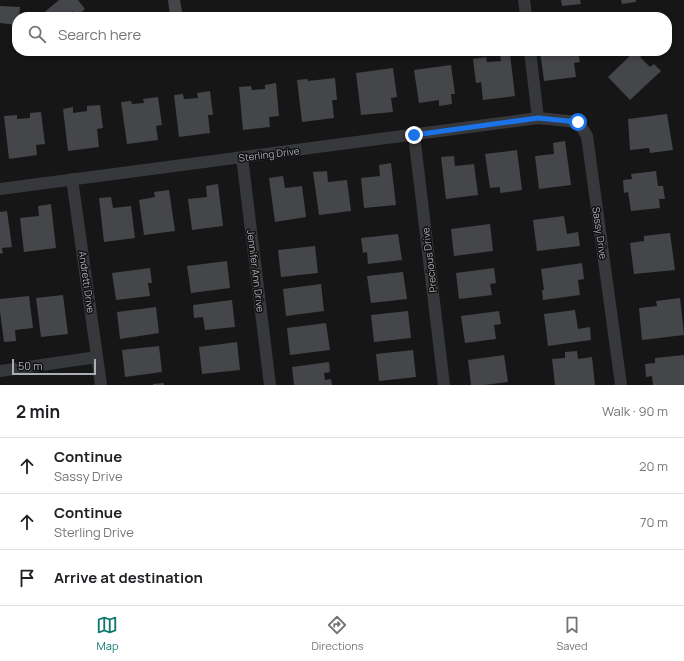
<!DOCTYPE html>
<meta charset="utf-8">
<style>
:root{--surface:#fff;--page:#f6f6f6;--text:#202124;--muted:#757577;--line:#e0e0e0;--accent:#0f766e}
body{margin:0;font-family:Manrope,sans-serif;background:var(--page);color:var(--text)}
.scale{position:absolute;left:12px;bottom:10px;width:84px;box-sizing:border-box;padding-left:4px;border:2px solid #a9adb6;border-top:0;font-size:11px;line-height:14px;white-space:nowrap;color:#a9adb6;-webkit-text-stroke:3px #111112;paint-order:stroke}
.stop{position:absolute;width:12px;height:12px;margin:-9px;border:3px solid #1a73e8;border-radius:50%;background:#fff}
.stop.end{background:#1a73e8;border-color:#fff;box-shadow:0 1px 4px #0008}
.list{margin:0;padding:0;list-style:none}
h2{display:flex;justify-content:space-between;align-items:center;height:52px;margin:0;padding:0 16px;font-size:17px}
h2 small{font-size:13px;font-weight:400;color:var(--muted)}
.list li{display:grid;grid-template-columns:26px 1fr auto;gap:12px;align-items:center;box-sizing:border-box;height:56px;padding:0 16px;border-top:1px solid var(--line)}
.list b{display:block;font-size:15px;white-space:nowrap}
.list p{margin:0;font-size:13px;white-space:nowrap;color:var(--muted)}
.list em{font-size:13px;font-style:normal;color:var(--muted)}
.icon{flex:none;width:22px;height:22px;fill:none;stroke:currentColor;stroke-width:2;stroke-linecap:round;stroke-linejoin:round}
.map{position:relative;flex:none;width:684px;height:385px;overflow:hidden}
.search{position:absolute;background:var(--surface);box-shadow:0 2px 6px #0003;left:12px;right:12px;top:12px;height:44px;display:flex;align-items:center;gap:10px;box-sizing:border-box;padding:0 14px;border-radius:16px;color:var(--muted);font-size:15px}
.sheet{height:220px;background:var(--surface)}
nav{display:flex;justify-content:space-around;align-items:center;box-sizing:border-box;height:56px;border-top:1px solid var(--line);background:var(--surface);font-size:11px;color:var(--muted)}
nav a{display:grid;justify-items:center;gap:2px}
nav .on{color:var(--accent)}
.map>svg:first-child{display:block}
.building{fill:#45464a}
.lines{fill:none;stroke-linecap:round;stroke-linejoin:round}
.street{stroke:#37383c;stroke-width:12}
.route{stroke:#1a73e8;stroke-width:5}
.labels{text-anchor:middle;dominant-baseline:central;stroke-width:3;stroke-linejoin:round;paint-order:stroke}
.street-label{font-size:10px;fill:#a9adb6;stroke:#111112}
</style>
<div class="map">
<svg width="684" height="385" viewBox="0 0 684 385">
<rect width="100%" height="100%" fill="#161617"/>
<!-- building -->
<path class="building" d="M 59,0 L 78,0 L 85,9 L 77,16 L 73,11 L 66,17 L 42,17 L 41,15 Z
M 168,0 L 180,0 L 183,17 L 170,17 Z
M 561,0 L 580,0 L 581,4 L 562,6 Z
M 621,0 L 636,0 L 636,2 L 622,4 Z
M 0,6 L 20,7 L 19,17 L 17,17 L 17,25 L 0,23 Z
M 540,51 L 578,51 L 580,62 L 574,63 L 576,77 L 544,81 Z
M 635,51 L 640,51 L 643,55 L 640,57 L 650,67 L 654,64 L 661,71 L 630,100 L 608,77 Z
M 510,54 L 515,96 L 483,100 L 481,82 L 476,83 L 473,59 L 486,57 L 487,62 L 501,61 L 500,55 Z
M 451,65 L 455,94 L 451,94 L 452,104 L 439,106 L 439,100 L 419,103 L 414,70 Z
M 393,68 L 397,97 L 391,98 L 393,112 L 361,115 L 356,73 Z
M 335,78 L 337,100 L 332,100 L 334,118 L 302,122 L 297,80 L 307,79 L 308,81 Z
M 276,83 L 279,116 L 269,117 L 270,127 L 243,130 L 239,87 L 251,86 L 252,90 L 265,89 L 265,85 Z
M 210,91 L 213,115 L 208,115 L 210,133 L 179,137 L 174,95 L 183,94 L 184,99 L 198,98 L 197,93 Z
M 158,97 L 162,125 L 156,126 L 158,140 L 127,144 L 121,102 L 131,101 L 132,104 L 144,103 L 143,99 Z
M 100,105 L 103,128 L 97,129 L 99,147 L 68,151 L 63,109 L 73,107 L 73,113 L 87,111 L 87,106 Z
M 41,112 L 45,144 L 36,145 L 37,155 L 9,159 L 4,116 L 17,115 L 17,119 L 30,118 L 30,113 Z
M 667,114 L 673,150 L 650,153 L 649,148 L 630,150 L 628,119 Z
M 565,141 L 571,185 L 539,189 L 535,156 L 554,154 L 553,143 Z
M 517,150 L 522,190 L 500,193 L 500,187 L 490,188 L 485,154 Z
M 454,156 L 455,166 L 474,164 L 478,195 L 446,199 L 441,157 Z
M 391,163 L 396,205 L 364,208 L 361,178 L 380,176 L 379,165 Z
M 327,171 L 328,182 L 347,180 L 351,211 L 319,215 L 313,172 Z
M 656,171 L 658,186 L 663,186 L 665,199 L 659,199 L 660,208 L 631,211 L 628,192 L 624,193 L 623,180 L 632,179 L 631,174 Z
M 283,176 L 285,188 L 302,186 L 306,217 L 275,222 L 269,178 Z
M 218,184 L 223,226 L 192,230 L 188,199 L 207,197 L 206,186 Z
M 169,190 L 175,231 L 144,235 L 139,200 L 155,197 L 154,192 Z
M 111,197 L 113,208 L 131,206 L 135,238 L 104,242 L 99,198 Z
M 51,204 L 56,248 L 24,252 L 20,218 L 39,216 L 38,206 Z
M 7,211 L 12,247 L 2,248 L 3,253 L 0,254 L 0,212 Z
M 564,216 L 567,234 L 578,232 L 580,246 L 537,251 L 533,220 Z
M 490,224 L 493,251 L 454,256 L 451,229 Z
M 670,233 L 675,270 L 634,274 L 630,243 L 644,241 L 644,236 Z
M 398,234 L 402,260 L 368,264 L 367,252 L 363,253 L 361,238 Z
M 315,246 L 318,273 L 281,277 L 278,250 Z
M 227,261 L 230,288 L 191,293 L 187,266 Z
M 582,263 L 584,279 L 578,280 L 580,295 L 543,300 L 542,290 L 544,290 L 541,269 Z
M 150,268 L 152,283 L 148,283 L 150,296 L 116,300 L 112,273 Z
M 494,268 L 496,283 L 490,284 L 492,295 L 459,299 L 456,273 Z
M 403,272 L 407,299 L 371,303 L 367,276 Z
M 321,284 L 324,311 L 286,316 L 283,289 Z
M 63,295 L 68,334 L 41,337 L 36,298 Z
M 29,296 L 33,328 L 15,330 L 16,341 L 4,342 L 0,311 L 0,299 Z
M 680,298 L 684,335 L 642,340 L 639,308 L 657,306 L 656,301 Z
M 232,300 L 235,327 L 205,330 L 203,317 L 194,318 L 193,305 Z
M 156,307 L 159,333 L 120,339 L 117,312 Z
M 575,310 L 578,329 L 590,327 L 591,340 L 548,346 L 544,314 Z
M 408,311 L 411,338 L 374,342 L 371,315 Z
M 499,311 L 501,324 L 494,325 L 496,339 L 465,343 L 461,316 Z
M 326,323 L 330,350 L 290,355 L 287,328 Z
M 237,342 L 240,370 L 202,374 L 199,347 Z
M 159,346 L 162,372 L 125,377 L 122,350 Z
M 413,350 L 416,377 L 379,381 L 376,354 Z
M 577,351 L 578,359 L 592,357 L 595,385 L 555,385 L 552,359 L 565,358 L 565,352 Z
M 504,355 L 508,382 L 484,385 L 471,385 L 468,360 Z
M 684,355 L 684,385 L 653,385 L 652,376 L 646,377 L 645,364 L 655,363 L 655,358 Z
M 329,362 L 330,372 L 324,373 L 325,380 L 331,379 L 332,385 L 294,385 L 292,367 Z
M 164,383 L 164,385 L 153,385 L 153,384 Z"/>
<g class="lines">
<!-- street -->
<path class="street" d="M 524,0 L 526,15
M 530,51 L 538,118
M 414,135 L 444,385
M 242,157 L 270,385
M 72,179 L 101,385
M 0,189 L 538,118 L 578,122 L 587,136 L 621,385
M 0,371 L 97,357"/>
</g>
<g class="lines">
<!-- route -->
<path class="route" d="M 414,135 L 538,118 L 578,122"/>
</g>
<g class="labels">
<!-- street labels -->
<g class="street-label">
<text transform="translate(269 154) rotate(-7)">Sterling Drive</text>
<text transform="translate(600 233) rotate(82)">Sassy Drive</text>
<text transform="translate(429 260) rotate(-97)">Precious Drive</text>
<text transform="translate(256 271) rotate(83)">Jennifer Ann Drive</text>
<text transform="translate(87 282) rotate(82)">Andretti Drive</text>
</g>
</g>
</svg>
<div class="scale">50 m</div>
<div class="stop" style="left:578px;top:122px"></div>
<div class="stop end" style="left:414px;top:135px"></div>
<div class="search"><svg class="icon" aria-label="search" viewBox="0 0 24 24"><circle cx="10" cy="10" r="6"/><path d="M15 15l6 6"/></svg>Search here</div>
</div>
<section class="sheet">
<h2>2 min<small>Walk · 90 m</small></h2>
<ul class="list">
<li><svg class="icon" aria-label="ahead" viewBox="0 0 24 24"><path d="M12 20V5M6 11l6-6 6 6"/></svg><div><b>Continue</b><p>Sassy Drive</p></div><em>20 m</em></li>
<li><svg class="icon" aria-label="ahead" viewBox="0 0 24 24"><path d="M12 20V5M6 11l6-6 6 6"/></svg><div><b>Continue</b><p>Sterling Drive</p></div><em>70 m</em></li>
<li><svg class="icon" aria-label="arrive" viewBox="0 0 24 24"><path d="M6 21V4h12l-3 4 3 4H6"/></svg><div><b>Arrive at destination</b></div></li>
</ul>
</section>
<nav>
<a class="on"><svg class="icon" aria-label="map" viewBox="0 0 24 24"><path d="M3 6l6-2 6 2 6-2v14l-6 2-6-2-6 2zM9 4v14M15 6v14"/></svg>Map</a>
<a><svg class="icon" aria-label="directions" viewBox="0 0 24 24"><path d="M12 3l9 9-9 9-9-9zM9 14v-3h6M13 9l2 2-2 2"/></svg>Directions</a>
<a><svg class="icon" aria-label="saved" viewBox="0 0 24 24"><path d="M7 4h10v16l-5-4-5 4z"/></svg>Saved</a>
</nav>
